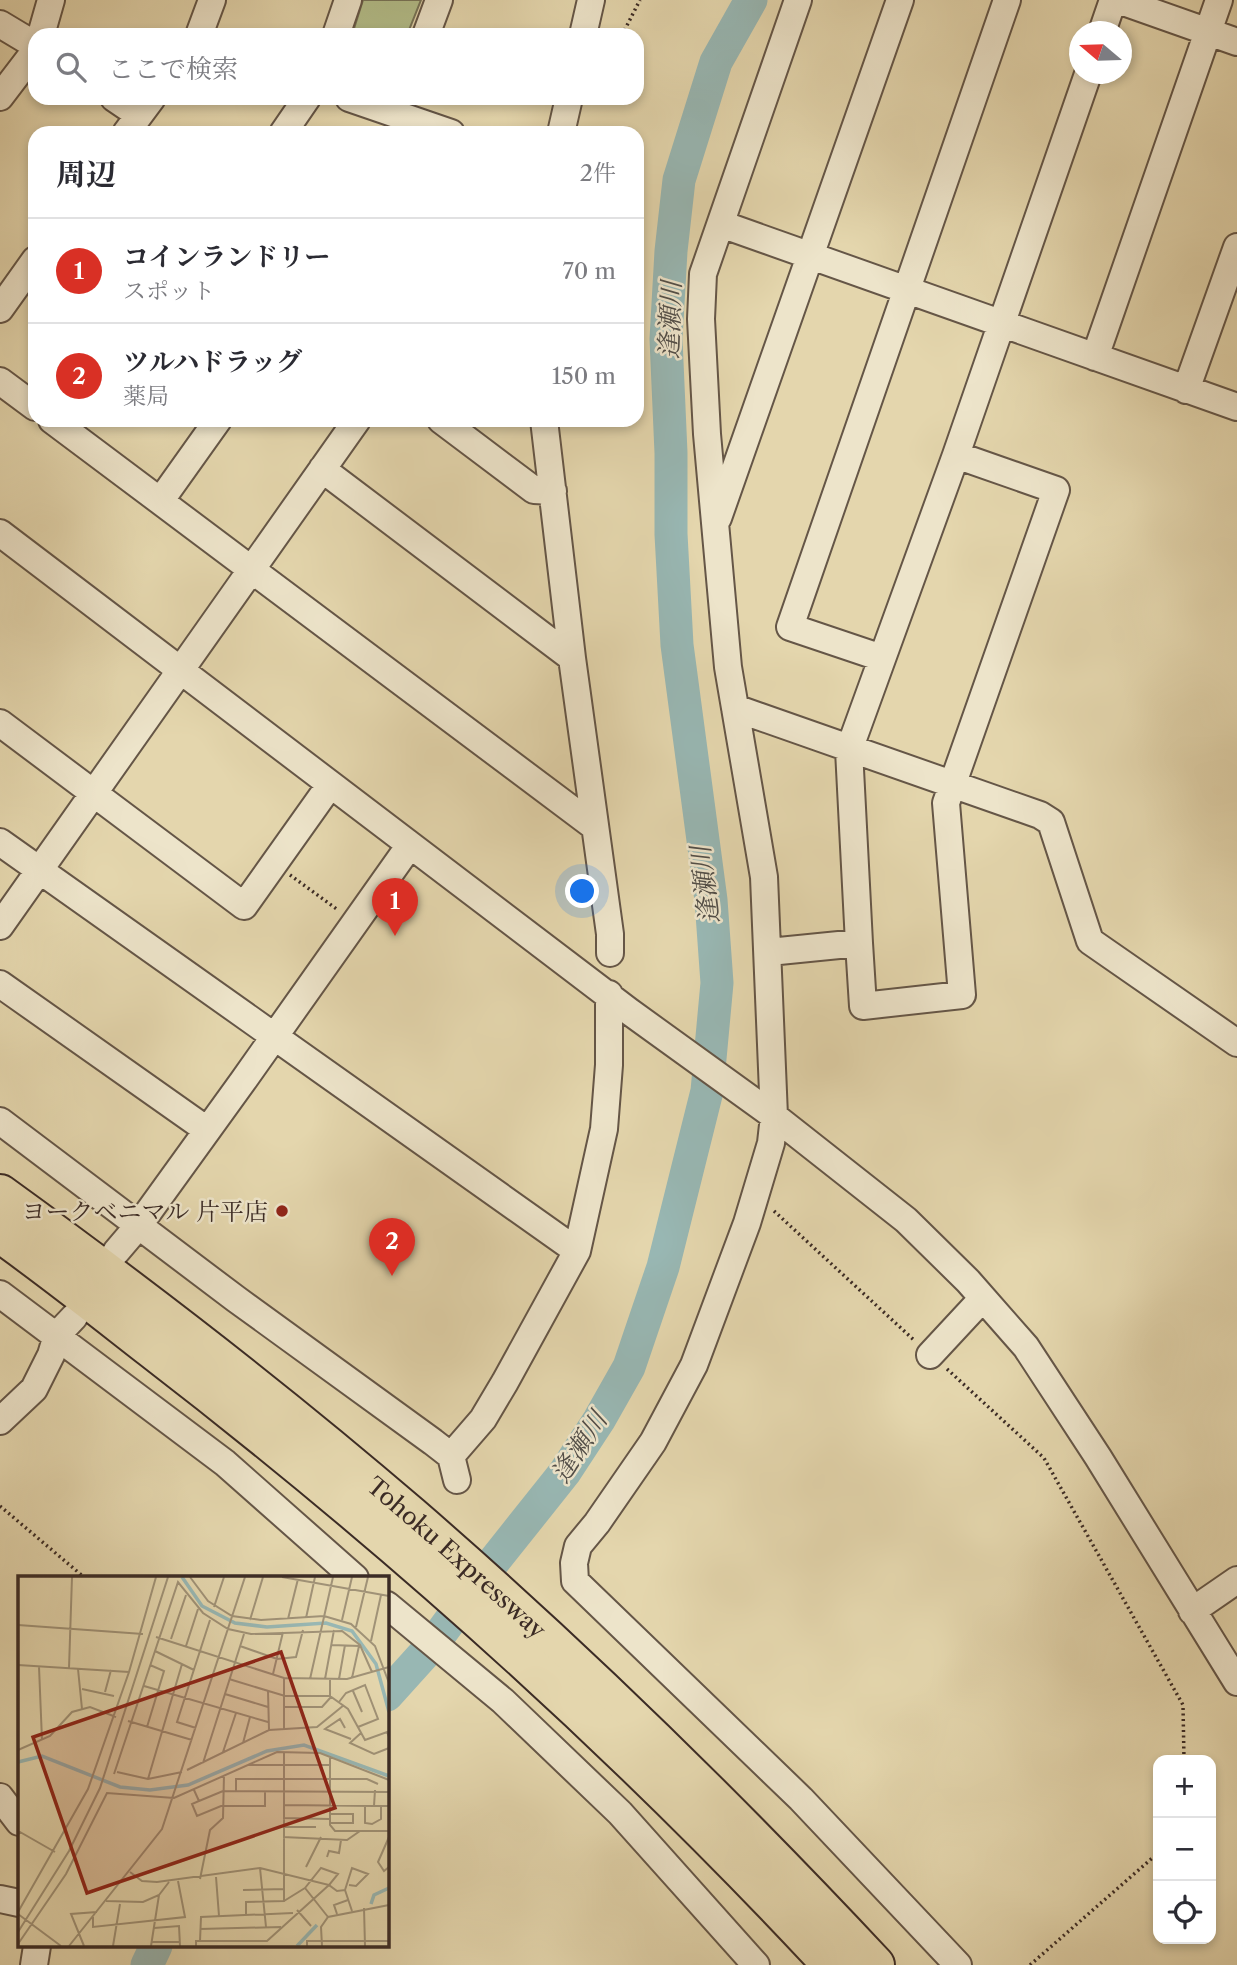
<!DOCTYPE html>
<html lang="ja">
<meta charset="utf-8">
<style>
:root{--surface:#fff;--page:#f2f2f3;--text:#2b2b33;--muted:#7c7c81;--line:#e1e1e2;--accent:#d93025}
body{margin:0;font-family:"Libre Caslon Text","Noto Serif JP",serif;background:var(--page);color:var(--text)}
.controls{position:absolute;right:21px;bottom:21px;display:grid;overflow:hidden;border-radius:14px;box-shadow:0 4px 10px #0003}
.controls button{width:63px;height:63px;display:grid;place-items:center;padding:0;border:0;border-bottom:2px solid var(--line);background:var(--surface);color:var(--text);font:35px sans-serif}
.compass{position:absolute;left:1069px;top:21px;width:63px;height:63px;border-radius:50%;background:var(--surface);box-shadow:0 4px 10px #0003;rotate:289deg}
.you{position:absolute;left:583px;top:892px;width:24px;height:24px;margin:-18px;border:5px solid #fff;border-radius:50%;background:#1a73e8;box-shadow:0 0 0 10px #1a73e833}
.badge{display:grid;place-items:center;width:46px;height:46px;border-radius:50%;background:var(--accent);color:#fff;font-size:23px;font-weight:700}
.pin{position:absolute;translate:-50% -58px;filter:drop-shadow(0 2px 4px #0008)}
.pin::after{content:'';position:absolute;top:37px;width:24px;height:21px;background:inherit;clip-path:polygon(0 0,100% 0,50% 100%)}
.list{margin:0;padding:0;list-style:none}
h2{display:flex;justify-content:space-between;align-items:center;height:91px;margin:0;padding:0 28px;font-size:30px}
h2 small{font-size:23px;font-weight:400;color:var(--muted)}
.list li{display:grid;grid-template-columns:46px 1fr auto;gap:21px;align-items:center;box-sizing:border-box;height:105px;padding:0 28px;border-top:2px solid var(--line)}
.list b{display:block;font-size:26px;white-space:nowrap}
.list p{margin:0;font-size:23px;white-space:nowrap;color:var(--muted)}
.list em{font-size:23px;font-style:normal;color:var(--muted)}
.icon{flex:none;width:38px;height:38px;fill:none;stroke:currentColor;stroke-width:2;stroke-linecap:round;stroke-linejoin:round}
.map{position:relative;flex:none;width:1237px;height:1965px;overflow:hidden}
.search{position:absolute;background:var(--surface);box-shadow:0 4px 10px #0003;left:28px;top:28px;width:616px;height:77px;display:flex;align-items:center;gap:18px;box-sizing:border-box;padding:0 24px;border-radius:21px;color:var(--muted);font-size:26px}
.panel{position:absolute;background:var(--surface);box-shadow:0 4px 10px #0003;left:28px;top:126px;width:616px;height:301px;border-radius:21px}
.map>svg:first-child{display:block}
.green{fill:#b3be8a;stroke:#777458;stroke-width:2}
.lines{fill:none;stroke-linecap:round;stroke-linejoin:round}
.river{stroke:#98b7b3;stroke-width:33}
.minor-casing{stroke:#655647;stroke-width:30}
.highway-casing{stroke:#3b2b25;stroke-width:42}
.path{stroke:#3b2b25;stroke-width:3.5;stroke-dasharray:2 3.5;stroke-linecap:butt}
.minor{stroke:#ede4ca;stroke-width:26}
.highway{stroke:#e4d6ad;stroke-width:38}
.poi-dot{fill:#8f2418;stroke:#ede4ca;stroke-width:2.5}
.labels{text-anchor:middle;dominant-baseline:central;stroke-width:5;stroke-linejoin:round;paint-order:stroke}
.poi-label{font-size:24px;fill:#3b2b25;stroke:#ede4ca;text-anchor:end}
.street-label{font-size:24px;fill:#3b2b25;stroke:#ede4ca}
.water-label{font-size:26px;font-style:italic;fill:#524e48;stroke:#ede4ca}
.inset-river{fill:none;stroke:#98b7b3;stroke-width:3.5}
.inset-road{fill:none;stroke:#a09277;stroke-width:2}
.view{fill:#8f2418;fill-opacity:0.15;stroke:#8f2418;stroke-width:3.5}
.inset-edge{fill:none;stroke:#3b2b25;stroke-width:3.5}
</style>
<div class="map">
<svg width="1237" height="1965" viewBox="0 0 1237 1965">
<rect width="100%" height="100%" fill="#e4d6ad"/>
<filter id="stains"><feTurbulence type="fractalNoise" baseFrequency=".00286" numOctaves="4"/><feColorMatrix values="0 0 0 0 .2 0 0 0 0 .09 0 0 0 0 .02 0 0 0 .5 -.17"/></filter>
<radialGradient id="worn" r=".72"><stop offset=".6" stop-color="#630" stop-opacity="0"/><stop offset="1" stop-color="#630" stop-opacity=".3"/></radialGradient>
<!-- green -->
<path class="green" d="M 363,0 L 421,0 L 407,35 L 352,35 Z"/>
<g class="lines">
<!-- river -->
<path class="river" d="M 387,1695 L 433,1644 L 487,1570 L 565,1472 L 599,1420 L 629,1367 L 663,1267 L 707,1091 L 717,983 L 711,900 L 677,645 L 671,534 L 671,453 L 666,339 L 671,251 L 679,180 L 716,62 L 751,0
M 147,1965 L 156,1946"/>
<defs>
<path id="minor" d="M 798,0 L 703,274 L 701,319 L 707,434 L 728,667 L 764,877 L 774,1116 L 771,1143 L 747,1223 L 694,1365 L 653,1442 L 597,1523 L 578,1546 L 574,1563 L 575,1581 L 801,1799 L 958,1965
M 1118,0 L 1237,42
M 0,24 L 35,45
M 1102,32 L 1113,0
M 41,35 L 51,0
M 199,35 L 212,0
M 336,35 L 348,0
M 426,35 L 439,0
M 583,35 L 591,0
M 0,97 L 35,51
M 114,98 L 139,115
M 349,98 L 451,133
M 126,133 L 152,98
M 283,133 L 307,98
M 561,133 L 569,98
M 721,224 L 1237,407
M 0,309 L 35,260
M 1095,357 L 1219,0
M 0,381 L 35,407
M 1186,390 L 1237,247
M 52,420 L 595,827
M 441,420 L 534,490 L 553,491
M 544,420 L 572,658 L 610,934 L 610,953
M 322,469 L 572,658
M 161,500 L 218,420
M 718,518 L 900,0
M 0,533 L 630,1012 L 774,1116 L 906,1220 L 968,1281 L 1026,1347 L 1098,1457 L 1237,1682
M 882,658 L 790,627 L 1007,0
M 735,708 L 1040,815 L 1051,822 L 1090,941 L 1237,1043
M 0,723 L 244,906 L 330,785
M 0,842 L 577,1251
M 0,926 L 357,420
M 859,943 L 849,750 L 956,455 L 1088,74
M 769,952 L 859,943 L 863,1006 L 962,995 L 946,803 L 1056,490 L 956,455
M 0,984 L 207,1130
M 0,1121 L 236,1299 L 433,1442 L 451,1456 L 457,1480
M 116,1252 L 139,1225 L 243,1081 L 410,845
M 0,1294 L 225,1463 L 355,1578
M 930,1355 L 983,1298
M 0,1421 L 34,1389 L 51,1355 L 57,1335 L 74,1317
M 451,1456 L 483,1419 L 505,1382 L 577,1251 L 604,1129 L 609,1065 L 609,994
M 387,1605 L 503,1701 L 620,1813 L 756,1965
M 1192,1611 L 1237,1580
M 0,1797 L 19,1822
M 0,1899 L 19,1903
M 34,1965 L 37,1946"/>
<g id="highway">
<path id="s1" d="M 0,1194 C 141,1296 280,1403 411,1516 C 574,1657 728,1808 875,1965"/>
<path d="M 0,1233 C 51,1269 101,1309 151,1348 C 394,1535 623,1740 832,1965"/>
</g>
</defs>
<!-- minor casing -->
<use href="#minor" class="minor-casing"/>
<!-- highway casing -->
<use href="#highway" class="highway-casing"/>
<!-- path -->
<path class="path" d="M 622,35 L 640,0
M 290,875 L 338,910
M 774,1211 L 915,1341
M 947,1369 L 1044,1458 L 1183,1705 L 1184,1760
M 0,1506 L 85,1578
M 1030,1965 L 1158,1853"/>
<!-- minor -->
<use href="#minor" class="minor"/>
<!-- highway -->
<use href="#highway" class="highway"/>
</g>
<!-- markers -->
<circle class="poi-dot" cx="282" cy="1211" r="7"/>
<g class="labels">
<!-- poi labels -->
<g class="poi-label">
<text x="268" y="1211">ヨークベニマル 片平店</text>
</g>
<!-- street labels -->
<g class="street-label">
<text stroke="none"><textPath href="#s1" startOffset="584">Tohoku Expressway</textPath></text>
</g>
<!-- water labels -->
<g class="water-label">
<text transform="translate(670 320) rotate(-88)">逢瀬川</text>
<text transform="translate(705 885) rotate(-97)">逢瀬川</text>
<text transform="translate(579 1447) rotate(-57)">逢瀬川</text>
</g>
</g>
<!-- overview -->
<g transform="translate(18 1576)">
<rect width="371" height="371" fill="#e4d6ad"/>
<path class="inset-river" d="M 164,1 L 184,30 L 217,47 L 249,51 L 308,47 L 334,55 L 358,88 L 371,136M 0,186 L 24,180 L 102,211 L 132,214 L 170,209 L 249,175 L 286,169 L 371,200M 353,328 L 356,319 L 371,312M 279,370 L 299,349"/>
<path class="inset-road" d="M 172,1 L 190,25 L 214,40 L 243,44 L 306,40 L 333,48 L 357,70 L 371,107M 264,1 L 371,20M 196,31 L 206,1M 288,42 L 297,1M 270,43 L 280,3M 232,44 L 245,1M 324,44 L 334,1M 0,49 L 125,58M 338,51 L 350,1M 138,61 L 266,102 L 329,103 L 371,91M 153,63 L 168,19M 353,65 L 363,19M 314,69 L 341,70 L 334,102M 168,70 L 180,33M 222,70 L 259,83 L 278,81 L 285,54M 137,75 L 176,94M 0,89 L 111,96M 21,91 L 24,164M 51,92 L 54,1M 60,93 L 64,133M 255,98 L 265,56M 211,103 L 267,120 L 312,120M 292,103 L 315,1M 307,103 L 316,54M 312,103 L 312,120 L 330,133 L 347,164 L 369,156 L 371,161M 321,103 L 327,69M 126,110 L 250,146M 64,113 L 96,120M 250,115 L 251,154M 335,115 L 344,136M 87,116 L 93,94M 207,118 L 250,131M 321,126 L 328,117 L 347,109 L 360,143 L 340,151M 266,131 L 304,131 L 313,121M 110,145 L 174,164M 129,151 L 146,95 L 132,89M 178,152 L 159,146 L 192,44M 327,152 L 322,143 L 307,153 L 333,163M 266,153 L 266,102M 343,157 L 332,167 L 356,178 L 371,172M 225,167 L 232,141M 0,174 L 32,160 L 54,136 L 72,131 L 98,141M 205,176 L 218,137M 312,180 L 312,249 L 317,255 L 371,255M 185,187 L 226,58M 231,189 L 311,189M 169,194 L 251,154 L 299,151 L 326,129M 99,196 L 130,203 L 164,196M 96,198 L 160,6 L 185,37 L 210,53 L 233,58 L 324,55 L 342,69 L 354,96M 130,203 L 164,88M 176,214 L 181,225 L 174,228 L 179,240 L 203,230 L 247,230 L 247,216M 357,214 L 356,230 L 371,230M 218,216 L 218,203 L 349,203 L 360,208M 181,225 L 205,215 L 371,216M 266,229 L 356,230M 347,230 L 347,247 L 354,248 L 363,243 L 363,230M 311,238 L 335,238 L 335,247 L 312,247M 265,242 L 311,243M 265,251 L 298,251M 0,259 L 2,256 L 37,276M 265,261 L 329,264 L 342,255M 371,261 L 360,286 L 366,295 L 371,291M 309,281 L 311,275 L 321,277 L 323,264M 288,291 L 303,261M 242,292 L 248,351M 112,296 L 124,305 L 139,306 L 242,292 L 311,309 L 249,365 L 178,365 L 178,370M 198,301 L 201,340M 182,303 L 192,254 L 205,242 L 206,199M 287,312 L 303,292 L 320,298 L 311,309 L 319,315 L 327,314 L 334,335M 225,314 L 266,313M 327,314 L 334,292 L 350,298 L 338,310 L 331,309M 88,325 L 125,326 L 141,319 L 151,306M 266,325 L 287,312 L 310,341M 346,332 L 347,370M 279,334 L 293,350M 0,336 L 70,213 L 111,96 L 138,1M 0,338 L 43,370M 319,338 L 316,329 L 330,324M 228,339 L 228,326 L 266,325 L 266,176M 75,341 L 75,351 L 167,341 L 160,305M 136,352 L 161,350 L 162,370M 182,353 L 263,351M 0,356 L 51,275 L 82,212 L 150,1M 182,365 L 183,341 L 275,337M 134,366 L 162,366M 0,368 L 48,298 L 89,217 L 156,222 L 259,176 L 302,177 L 371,204M 51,370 L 144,253 L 227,1M 66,370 L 53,338 L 79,336M 95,370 L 102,328M 133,370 L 141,319M 289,370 L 289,365 L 371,365M 304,370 L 303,351 L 310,341 L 371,329"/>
<path class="view" d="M 263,76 L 317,232 L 69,317 L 15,161 Z"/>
<rect width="371" height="371" class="inset-edge"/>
</g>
<rect width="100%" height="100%" filter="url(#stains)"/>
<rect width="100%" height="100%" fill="url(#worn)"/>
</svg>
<div class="controls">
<button>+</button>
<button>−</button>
<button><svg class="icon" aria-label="locate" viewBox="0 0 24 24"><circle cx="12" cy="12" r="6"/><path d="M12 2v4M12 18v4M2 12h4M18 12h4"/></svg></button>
</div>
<svg class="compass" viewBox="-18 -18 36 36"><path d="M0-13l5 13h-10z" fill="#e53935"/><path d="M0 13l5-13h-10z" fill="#7c7c81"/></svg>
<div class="you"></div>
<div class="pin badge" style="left:395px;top:936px">1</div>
<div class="pin badge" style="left:392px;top:1276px">2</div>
<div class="search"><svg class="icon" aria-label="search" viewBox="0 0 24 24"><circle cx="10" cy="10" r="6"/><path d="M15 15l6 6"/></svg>ここで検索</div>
<section class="panel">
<h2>周辺<small>2件</small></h2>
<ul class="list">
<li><span class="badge">1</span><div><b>コインランドリー</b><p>スポット</p></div><em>70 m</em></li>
<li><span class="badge">2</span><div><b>ツルハドラッグ</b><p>薬局</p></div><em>150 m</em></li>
</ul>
</section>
</div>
